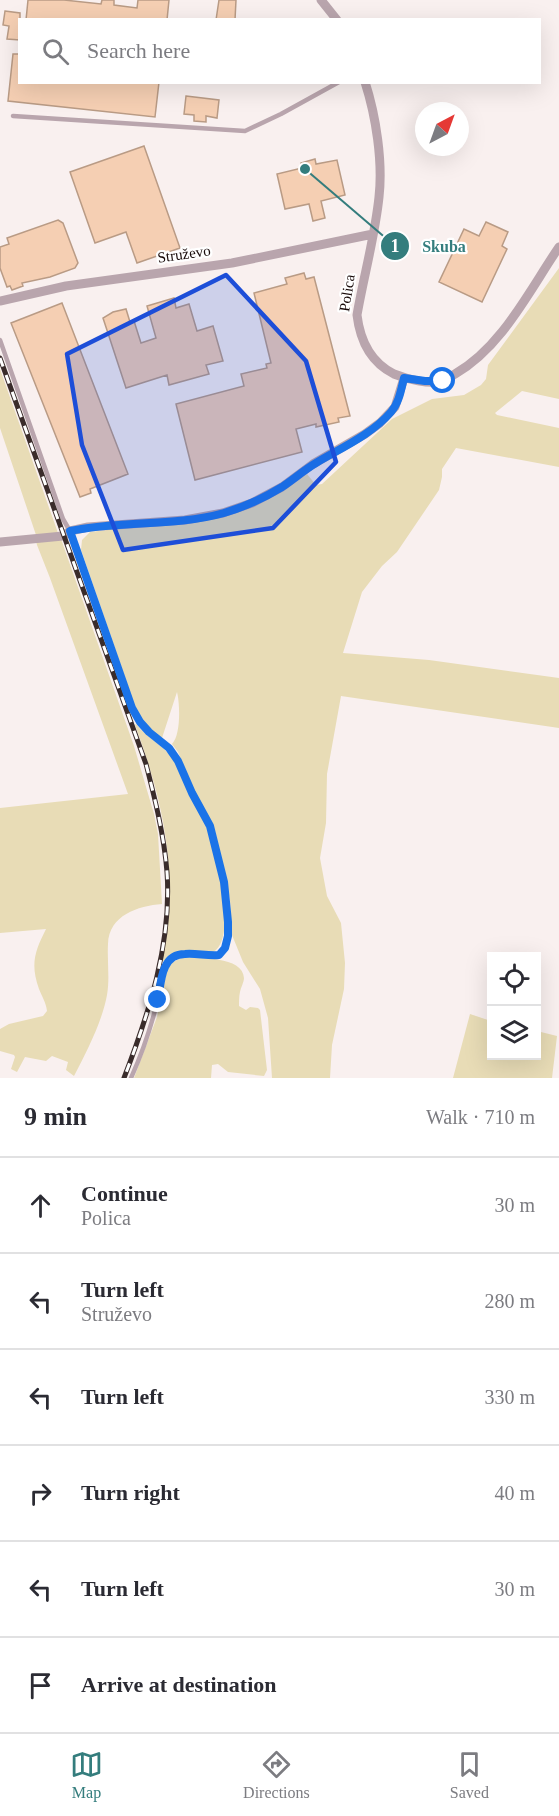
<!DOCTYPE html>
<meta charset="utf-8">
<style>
:root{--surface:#fff;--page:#f7f7f7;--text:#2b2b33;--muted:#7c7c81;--line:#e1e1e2;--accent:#347d7d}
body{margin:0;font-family:Georgia,serif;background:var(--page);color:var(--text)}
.controls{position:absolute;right:18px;bottom:18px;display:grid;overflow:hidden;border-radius:0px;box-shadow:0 6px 24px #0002}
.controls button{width:54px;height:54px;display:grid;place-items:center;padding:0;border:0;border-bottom:2px solid var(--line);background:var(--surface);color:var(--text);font:30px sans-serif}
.compass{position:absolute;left:415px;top:102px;width:54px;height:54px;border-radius:50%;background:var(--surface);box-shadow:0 6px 24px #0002;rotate:41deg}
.stop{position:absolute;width:18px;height:18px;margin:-14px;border:4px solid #1a73e8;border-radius:50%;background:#fff}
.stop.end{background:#1a73e8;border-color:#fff;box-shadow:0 2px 6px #0008}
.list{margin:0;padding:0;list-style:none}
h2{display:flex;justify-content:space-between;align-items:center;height:78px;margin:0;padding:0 24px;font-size:26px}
h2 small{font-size:20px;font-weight:400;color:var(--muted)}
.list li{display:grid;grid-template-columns:39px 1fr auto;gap:18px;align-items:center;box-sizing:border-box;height:96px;padding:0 24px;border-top:2px solid var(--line)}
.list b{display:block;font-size:22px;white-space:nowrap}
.list p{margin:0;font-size:20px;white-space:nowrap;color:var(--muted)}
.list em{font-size:20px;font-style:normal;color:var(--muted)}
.icon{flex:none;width:33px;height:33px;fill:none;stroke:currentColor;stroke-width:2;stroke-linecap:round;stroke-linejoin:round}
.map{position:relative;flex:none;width:559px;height:1078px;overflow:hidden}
.search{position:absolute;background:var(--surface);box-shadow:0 6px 24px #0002;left:18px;right:18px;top:18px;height:66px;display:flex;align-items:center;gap:15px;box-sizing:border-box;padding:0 21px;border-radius:0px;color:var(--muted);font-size:22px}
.sheet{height:654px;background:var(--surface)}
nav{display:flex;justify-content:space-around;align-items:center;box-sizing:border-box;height:84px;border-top:2px solid var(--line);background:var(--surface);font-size:16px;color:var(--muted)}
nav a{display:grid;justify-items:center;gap:3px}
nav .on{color:var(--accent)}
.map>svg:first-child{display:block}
.green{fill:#e8dcb6}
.building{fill:#f5cfb3;stroke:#b99b85;stroke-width:1.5}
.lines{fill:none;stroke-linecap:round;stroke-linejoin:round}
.lane{stroke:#b9a5ad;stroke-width:4.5}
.street{stroke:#b9a5ad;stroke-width:9}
.rail-casing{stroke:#3a2c2b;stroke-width:5}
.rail{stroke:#fff;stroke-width:3;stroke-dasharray:9;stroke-linecap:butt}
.route{stroke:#1a73e8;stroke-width:8}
.marked{fill:#1d4ed8;fill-opacity:0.2;stroke:#1d4ed8;stroke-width:4.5;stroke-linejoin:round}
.labels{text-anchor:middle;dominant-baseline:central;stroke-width:4.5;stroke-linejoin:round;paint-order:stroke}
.street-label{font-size:15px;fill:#190b0a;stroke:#fff}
.leader{fill:none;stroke:#347d7d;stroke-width:2}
.callout-dot{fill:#347d7d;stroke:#fff;stroke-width:2}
.mark-label{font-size:18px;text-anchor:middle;font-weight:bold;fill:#fff}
.callout-label{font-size:16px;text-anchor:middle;font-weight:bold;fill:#347d7d;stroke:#fff;stroke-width:4.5;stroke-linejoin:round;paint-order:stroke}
</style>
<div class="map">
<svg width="559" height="1078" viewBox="0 0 559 1078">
<rect width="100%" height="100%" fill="#f9f0ef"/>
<!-- green -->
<path class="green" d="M 559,268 L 559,399 L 522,391 L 495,413 L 497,415 L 559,428 L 559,467 L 456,448 L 442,469 L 442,477 L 439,490 L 397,552 L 382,566 L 362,592 L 343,653 L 429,660 L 559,678 L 559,728 L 341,696 L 327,774 L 326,823 L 320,858 L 327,896 L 341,923 L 345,963 L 344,989 L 332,1045 L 330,1078 L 272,1078 L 268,1018 L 260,989 L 243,962 L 232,935 L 230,900 L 215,831 L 198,799 L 178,752 L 172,744 C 181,735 180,704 177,692 L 162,738 C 150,730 142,721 136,709 L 81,550 L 82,540 L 90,532 L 220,517 C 253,509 279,492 307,474 L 316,485 L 322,484 L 392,419 L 432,399 L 464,395 L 481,385 L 486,379 L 488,365 Z
M 0,369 L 58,533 L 36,535 L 0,428 Z
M 61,539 L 134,746 L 154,814 L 158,834 L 162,904 C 138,906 109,915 108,944 C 107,961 110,978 107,995 C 102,1022 87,1051 74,1076 L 66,1070 L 68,1062 L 52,1056 L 46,1061 L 25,1057 L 17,1072 L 11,1069 L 15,1057 L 14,1055 L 0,1051 L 0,1029 L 9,1024 L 43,1016 L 47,1011 C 46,1002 42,997 39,989 C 30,964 35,951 46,929 L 0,933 L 0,808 L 128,794 L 50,578 L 37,545 L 36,541 Z
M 136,724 C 147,738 163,745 173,759 C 179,770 183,782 189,793 C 195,805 202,817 208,830 C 217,852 236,932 216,950 C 202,963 180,941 165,961 L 162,961 C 179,875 165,806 135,725 Z
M 183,957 C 198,958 243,956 244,978 C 244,982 241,987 240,992 C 239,996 239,1002 239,1006 L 246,1010 L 250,1007 L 258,1008 L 260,1010 L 267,1070 L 264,1076 L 228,1072 L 218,1064 L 212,1065 L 211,1078 L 134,1078 L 157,1017 L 167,970 L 171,963 Z
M 470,1014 L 491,1021 L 492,1056 L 536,1056 L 537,1031 L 557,1036 L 552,1078 L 453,1078 Z"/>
<!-- building -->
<path class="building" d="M 28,0 L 64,0 L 101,4 L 102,0 L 114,0 L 114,5 L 137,8 L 138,0 L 169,0 L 167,20 L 26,20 Z
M 219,0 L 236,0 L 235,20 L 216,20 Z
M 5,11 L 20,13 L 20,40 L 7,39 L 9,26 L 3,25 Z
M 13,54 L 20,54 L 20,82 L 159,82 L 155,117 L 8,101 Z
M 186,96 L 219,100 L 217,118 L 206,116 L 206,122 L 194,121 L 194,115 L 184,114 Z
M 144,146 L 180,248 L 137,263 L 126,232 L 95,243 L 70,172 Z
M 315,159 L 316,164 L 337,160 L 345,195 L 321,201 L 325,218 L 313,221 L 309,204 L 285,209 L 277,174 L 302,168 L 301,163 Z
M 58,220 L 63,223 L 78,263 L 75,268 L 50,277 L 22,283 L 23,286 L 12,290 L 10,286 L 7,287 L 0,268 L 0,247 L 9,244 L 7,238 Z
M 486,222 L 508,232 L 502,246 L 507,249 L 482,302 L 439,282 L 464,229 L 479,236 Z
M 304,273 L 306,279 L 314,277 L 350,416 L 338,418 L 339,422 L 316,427 L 316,424 L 296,429 L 302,452 L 195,480 L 176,404 L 244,386 L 241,374 L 267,368 L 266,364 L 271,363 L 254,293 L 287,284 L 285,278 Z
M 174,298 L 176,308 L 189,304 L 197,331 L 213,326 L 223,361 L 206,365 L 209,374 L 169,385 L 167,375 L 126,388 L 103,318 L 113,312 L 126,309 L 130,322 L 134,321 L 141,343 L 156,338 L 147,306 Z
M 62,303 L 128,474 L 90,489 L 91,493 L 80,497 L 11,323 Z"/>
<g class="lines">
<!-- lane -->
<path class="lane" d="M 13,116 L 245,131 L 281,114 L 339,82
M 0,340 L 63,519 L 70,531 L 132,708 L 140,722 L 149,732 L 169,748 L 178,761 L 192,793 L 210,827 L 224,882 L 228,922 L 228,936 L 225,948 L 219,955 C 208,956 181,952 173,956 C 165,961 163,973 162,981 C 155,1015 145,1047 131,1078"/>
<!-- street -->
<path class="street" d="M 321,0 L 337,20
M 365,82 C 376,116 383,162 379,197 C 375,236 364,275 357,315 C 360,340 370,362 394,374 C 406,379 430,385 443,381 C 447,380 452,376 455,374 C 502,347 529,291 559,247
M 0,301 L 66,286 L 232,263 L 373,234
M 0,542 L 63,536 L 70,531 L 88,527 L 185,520 L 223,513 L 252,503 L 282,487 L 313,464 L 365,434 L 380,423 L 395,407 L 404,378"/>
<defs>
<path id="rail" d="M 0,358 L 146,764 C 155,799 164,835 167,872 C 172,943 149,1013 124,1078"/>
</defs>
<!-- rail casing -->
<use href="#rail" class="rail-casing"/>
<!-- rail -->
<use href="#rail" class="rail"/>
</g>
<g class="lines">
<!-- route -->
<path class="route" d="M 158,1000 C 161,982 161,954 185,954 C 196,953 207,956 219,955 L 225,948 L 228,936 L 228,922 L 224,882 L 210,826 L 192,793 L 178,761 L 169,748 L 149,732 L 140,722 L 132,708 L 70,531 C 120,520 174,527 224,513 C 244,507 264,498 282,487 C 294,479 304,470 316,463 C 341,448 371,435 391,412 C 399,403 401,390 404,378 L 425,381 L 443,381"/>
</g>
<!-- marked area -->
<path class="marked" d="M 226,275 L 306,361 L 336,462 L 273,528 L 123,550 L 82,445 L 67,354 Z"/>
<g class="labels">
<!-- street labels -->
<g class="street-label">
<text transform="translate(184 254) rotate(-8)">Struževo</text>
<text transform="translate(347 293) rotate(-81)">Polica</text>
</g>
</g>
<!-- callouts -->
<path class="leader" d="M305 169L395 246"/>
<g class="callout-dot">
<circle cx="305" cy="169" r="6"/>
<circle cx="395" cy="246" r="15"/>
</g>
<g class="mark-label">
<text x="395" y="252">1</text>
</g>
<g class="callout-label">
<text x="444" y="252">Skuba</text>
</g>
</svg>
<div class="controls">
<button><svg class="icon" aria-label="locate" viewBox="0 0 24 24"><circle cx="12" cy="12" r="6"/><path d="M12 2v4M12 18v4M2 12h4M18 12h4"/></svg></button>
<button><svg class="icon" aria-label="layers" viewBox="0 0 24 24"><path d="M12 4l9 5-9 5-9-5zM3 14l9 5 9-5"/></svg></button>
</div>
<svg class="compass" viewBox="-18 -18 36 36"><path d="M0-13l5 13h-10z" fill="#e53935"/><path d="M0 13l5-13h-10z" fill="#7c7c81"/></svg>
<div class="stop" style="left:443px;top:381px"></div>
<div class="stop end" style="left:158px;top:1000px"></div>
<div class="search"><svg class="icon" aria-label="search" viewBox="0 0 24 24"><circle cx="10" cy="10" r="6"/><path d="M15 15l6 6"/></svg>Search here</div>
</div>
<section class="sheet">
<h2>9 min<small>Walk · 710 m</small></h2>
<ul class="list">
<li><svg class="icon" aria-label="ahead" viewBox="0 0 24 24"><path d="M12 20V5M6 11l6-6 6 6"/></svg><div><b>Continue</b><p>Polica</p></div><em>30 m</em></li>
<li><svg class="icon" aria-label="left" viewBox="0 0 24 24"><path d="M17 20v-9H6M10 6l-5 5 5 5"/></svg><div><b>Turn left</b><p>Struževo</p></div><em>280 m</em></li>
<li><svg class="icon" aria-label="left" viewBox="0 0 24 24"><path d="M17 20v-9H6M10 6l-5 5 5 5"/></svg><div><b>Turn left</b></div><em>330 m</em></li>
<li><svg class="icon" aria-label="right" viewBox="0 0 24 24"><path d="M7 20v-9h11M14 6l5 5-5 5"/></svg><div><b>Turn right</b></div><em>40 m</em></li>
<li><svg class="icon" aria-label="left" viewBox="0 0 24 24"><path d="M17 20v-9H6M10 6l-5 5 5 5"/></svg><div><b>Turn left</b></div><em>30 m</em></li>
<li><svg class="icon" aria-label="arrive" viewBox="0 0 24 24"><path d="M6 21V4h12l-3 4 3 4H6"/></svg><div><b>Arrive at destination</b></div></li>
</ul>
</section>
<nav>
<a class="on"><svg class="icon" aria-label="map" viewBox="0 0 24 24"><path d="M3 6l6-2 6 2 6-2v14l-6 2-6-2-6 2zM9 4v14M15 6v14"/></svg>Map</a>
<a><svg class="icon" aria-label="directions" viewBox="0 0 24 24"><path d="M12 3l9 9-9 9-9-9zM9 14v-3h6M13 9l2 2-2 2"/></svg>Directions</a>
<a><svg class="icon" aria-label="saved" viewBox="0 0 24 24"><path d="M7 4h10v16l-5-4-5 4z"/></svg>Saved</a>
</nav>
